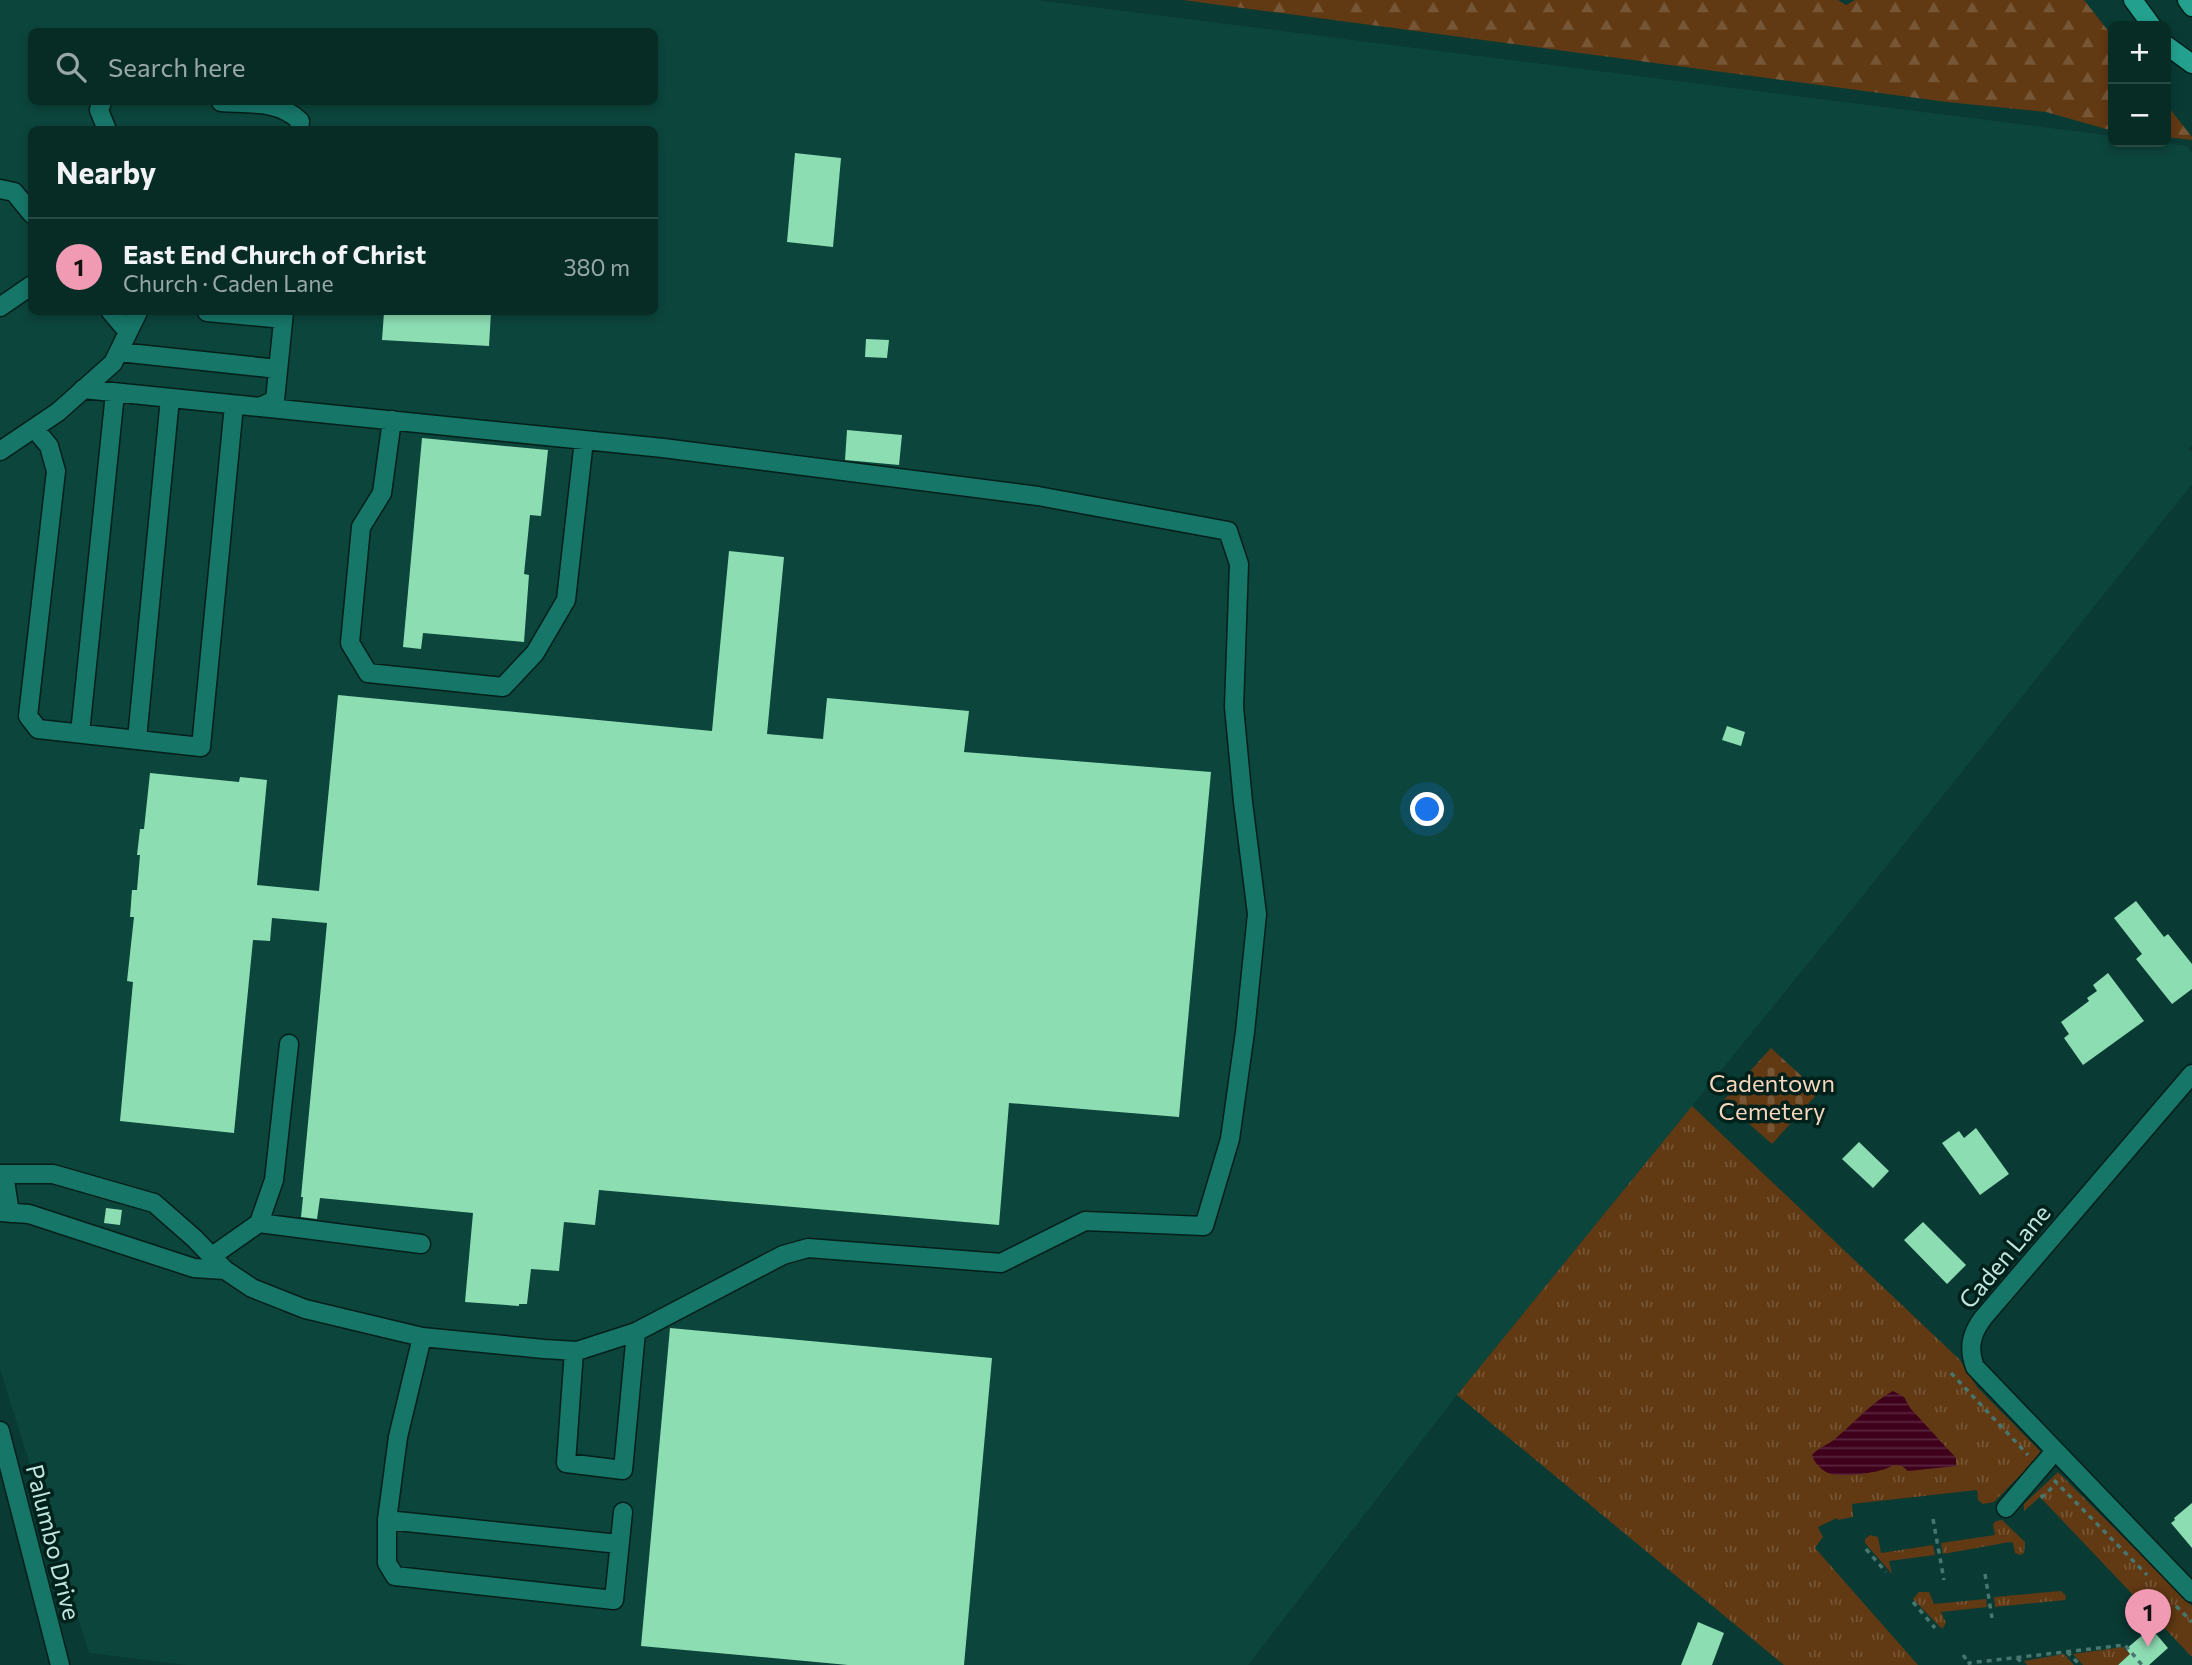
<!DOCTYPE html>
<meta charset="utf-8">
<style>
:root{--surface:#072c26;--page:#153832;--text:#f1f3f6;--muted:#98a7a7;--line:#284843;--accent:#f09ab4}
body{margin:0;font-family:Commissioner,sans-serif;background:var(--page);color:var(--text)}
.controls{position:absolute;right:21px;top:21px;display:grid;overflow:hidden;border-radius:10px;box-shadow:0 4px 10px #0003}
.controls button{width:63px;height:63px;display:grid;place-items:center;padding:0;border:0;border-bottom:2px solid var(--line);background:var(--surface);color:var(--text);font:35px sans-serif}
.you{position:absolute;left:1428px;top:810px;width:24px;height:24px;margin:-18px;border:5px solid #fff;border-radius:50%;background:#1a73e8;box-shadow:0 0 0 10px #1a73e833}
.badge{display:grid;place-items:center;width:46px;height:46px;border-radius:50%;background:var(--accent);color:#111;font-size:23px;font-weight:700}
.pin{position:absolute;translate:-50% -58px;filter:drop-shadow(0 2px 4px #0008)}
.pin::after{content:'';position:absolute;top:37px;width:24px;height:21px;background:inherit;clip-path:polygon(0 0,100% 0,50% 100%)}
.list{margin:0;padding:0;list-style:none}
h2{display:flex;justify-content:space-between;align-items:center;height:91px;margin:0;padding:0 28px;font-size:30px}
h2 small{font-size:23px;font-weight:400;color:var(--muted)}
.list li{display:grid;grid-template-columns:46px 1fr auto;gap:21px;align-items:center;box-sizing:border-box;height:98px;padding:0 28px;border-top:2px solid var(--line)}
.list b{display:block;font-size:26px;white-space:nowrap}
.list p{margin:0;font-size:23px;white-space:nowrap;color:var(--muted)}
.list em{font-size:23px;font-style:normal;color:var(--muted)}
.icon{flex:none;width:38px;height:38px;fill:none;stroke:currentColor;stroke-width:2;stroke-linecap:round;stroke-linejoin:round}
.map{position:relative;flex:none;width:2192px;height:1665px;overflow:hidden}
.search{position:absolute;background:var(--surface);box-shadow:0 4px 10px #0003;left:28px;top:28px;width:630px;height:77px;display:flex;align-items:center;gap:18px;box-sizing:border-box;padding:0 24px;border-radius:10px;color:var(--muted);font-size:26px}
.panel{position:absolute;background:var(--surface);box-shadow:0 4px 10px #0003;left:28px;top:126px;width:630px;height:189px;border-radius:10px}
.map>svg:first-child{display:block}
.built{fill:#0c453c;fill-rule:evenodd}
.grass{fill:url(#grass-tufts)}
.forest{fill:url(#forest-firs)}
.cemetery{fill:url(#cemetery-stones)}
.water{fill:url(#water-rules)}
.building{fill:#8dddb3}
.lines{fill:none;stroke-linecap:round;stroke-linejoin:round}
.minor-casing{stroke:#041f1a;stroke-width:21}
.major-casing{stroke:#041f1a;stroke-width:21}
.path{stroke:#48766f;stroke-width:3.5;stroke-dasharray:5 5;stroke-linecap:butt}
.minor{stroke:#167668;stroke-width:18}
.major{stroke:#23a18e;stroke-width:18}
.labels{text-anchor:middle;dominant-baseline:central;stroke-width:7;stroke-linejoin:round;paint-order:stroke}
.park-label{font-size:24px;fill:#f8d6bc;stroke:#00201b}
.street-label{font-size:24px;fill:#bfe7de;stroke:#00201b}
</style>
<div class="map">
<svg width="2192" height="1665" viewBox="0 0 2192 1665">
<defs>
<pattern id="grass-tufts" width="24" height="20" patternUnits="userSpaceOnUse" patternTransform="scale(1.75)"><rect width="24" height="20" fill="#613913"/><path d="M3 7l-1-3M5 7V3M7 7l1-3M15 17l-1-3M17 17v-4M19 17l1-3" fill="none" stroke="#765635"/></pattern>
<pattern id="forest-firs" width="22" height="20" patternUnits="userSpaceOnUse" patternTransform="scale(1.75)"><rect width="22" height="20" fill="#613913"/><path d="M5 1l3.5 6h-7zM16 11l3.5 6h-7z" fill="#765635"/></pattern>
<pattern id="cemetery-stones" width="16" height="16" patternUnits="userSpaceOnUse" patternTransform="scale(1.75)"><rect width="16" height="16" fill="#613913"/><path d="M2 7V4a2 2 0 0 1 4 0v3zM10 15v-3a2 2 0 0 1 4 0v3z" fill="#765635"/></pattern>
<pattern id="water-rules" width="6" height="5" patternUnits="userSpaceOnUse" patternTransform="scale(1.75)"><rect width="6" height="5" fill="#3f001c"/><path d="M0 2.5h6" fill="none" stroke="#59253d"/></pattern>
</defs>
<rect width="100%" height="100%" fill="#093a33"/>
<!-- built -->
<path class="built" d="M 0,0 L 1036,0 L 2113,136 L 2113,142 L 2156,142 L 2187,146 L 2192,153 L 2192,445 L 2188,449 L 2192,452 L 2192,484 L 1845,918 L 1457,1395 L 1248,1665 L 187,1665 L 89,1653 L 0,1369 ZM 32,32 L 654,32 L 654,102 L 32,102 ZM 32,130 L 654,130 L 654,312 L 32,312 Z"/>
<!-- grass -->
<path class="grass" d="M 1692,1106 L 1960,1360 L 1977,1387 L 2040,1451 L 2038,1457 L 1994,1502 L 1983,1504 L 1978,1500 L 1977,1490 L 1852,1504 L 1853,1517 L 1838,1520 L 1837,1518 L 1818,1527 L 1823,1537 L 1815,1548 L 1918,1665 L 1784,1665 L 1457,1395 Z
M 2058,1472 L 2192,1606 L 2192,1657 L 2040,1497 L 2024,1511 L 2024,1504 Z
M 2002,1520 L 2025,1542 L 2024,1553 L 2020,1555 L 2015,1553 L 2013,1543 L 2010,1542 L 1943,1554 L 1941,1543 L 1995,1535 L 1993,1524 L 1996,1521 Z
M 1870,1535 L 1878,1537 L 1881,1553 L 1933,1545 L 1935,1555 L 1889,1561 L 1892,1574 L 1865,1543 L 1865,1539 Z
M 2061,1591 L 2066,1596 L 2065,1600 L 1995,1607 L 1994,1597 Z
M 1919,1592 L 1929,1592 L 1934,1604 L 1986,1599 L 1987,1607 L 1941,1612 L 1946,1623 L 1942,1629 L 1913,1599 Z
M 2123,1647 L 2130,1654 L 2118,1665 L 2083,1665 L 2073,1654 Z
M 2064,1654 L 2074,1665 L 2027,1665 L 2024,1661 Z"/>
<!-- forest -->
<path class="forest" d="M 1183,0 L 1838,0 L 1846,5 L 1855,0 L 2084,0 L 2113,37 L 2113,131 L 2046,112 L 1947,102 Z
M 2166,104 L 2192,137 L 2192,140 L 2166,137 Z"/>
<!-- cemetery -->
<path class="cemetery" d="M 1771,1048 L 1819,1092 L 1772,1144 L 1723,1101 Z"/>
<!-- water -->
<path class="water" d="M 1893,1391 L 1904,1397 L 1910,1408 L 1956,1458 L 1956,1466 L 1908,1471 L 1902,1466 L 1893,1465 C 1883,1473 1844,1477 1831,1474 C 1823,1472 1814,1463 1812,1455 C 1819,1447 1828,1445 1835,1439 C 1854,1423 1871,1403 1893,1391 Z"/>
<!-- building -->
<path class="building" d="M 795,153 L 841,158 L 833,247 L 787,242 Z
M 384,312 L 491,312 L 489,346 L 382,340 Z
M 866,339 L 889,340 L 887,358 L 865,357 Z
M 847,430 L 902,435 L 899,465 L 845,460 Z
M 422,438 L 548,450 L 541,516 L 530,515 L 524,574 L 529,575 L 524,642 L 423,633 L 421,649 L 403,647 Z
M 729,551 L 784,557 L 767,734 L 823,739 L 827,698 L 969,711 L 964,752 L 1211,772 L 1179,1117 L 1009,1103 L 999,1225 L 599,1190 L 595,1225 L 564,1222 L 559,1271 L 531,1269 L 527,1304 L 519,1304 L 519,1306 L 465,1302 L 473,1213 L 320,1198 L 317,1219 L 301,1217 L 303,1197 L 301,1197 L 327,923 L 272,918 L 270,941 L 253,940 L 234,1133 L 120,1121 L 133,982 L 127,981 L 134,917 L 130,917 L 132,890 L 137,890 L 140,855 L 137,855 L 140,829 L 144,829 L 150,773 L 239,782 L 240,777 L 267,780 L 257,885 L 319,891 L 338,695 L 712,731 Z
M 1727,726 L 1745,732 L 1741,746 L 1722,740 Z
M 2136,901 L 2164,937 L 2168,934 L 2192,964 L 2192,989 L 2172,1004 L 2136,959 L 2142,954 L 2114,918 Z
M 2108,973 L 2144,1021 L 2083,1065 L 2064,1038 L 2069,1034 L 2061,1022 L 2089,1001 L 2087,998 L 2097,991 L 2093,985 Z
M 1976,1128 L 2009,1174 L 1980,1195 L 1942,1143 L 1959,1131 L 1964,1138 Z
M 1859,1142 L 1889,1171 L 1873,1188 L 1842,1159 Z
M 106,1208 L 122,1210 L 120,1225 L 104,1223 Z
M 1923,1222 L 1966,1265 L 1947,1284 L 1904,1240 Z
M 670,1328 L 992,1358 L 964,1665 L 848,1665 L 641,1646 Z
M 2192,1503 L 2192,1548 L 2171,1523 L 2175,1520 L 2174,1518 Z
M 1698,1622 L 1724,1633 L 1712,1665 L 1681,1665 Z
M 2151,1628 L 2168,1648 L 2149,1665 L 2118,1665 L 2130,1654 L 2126,1649 Z"/>
<g class="lines">
<defs>
<path id="minor" d="M 102,102 L 99,110 L 107,130
M 221,102 C 250,104 278,100 300,121 L 299,130
M 0,189 L 14,192 L 32,214
M 0,307 L 32,285
M 111,312 L 128,332
M 207,312 L 283,319
M 119,352 L 278,369
M 83,389 L 260,407 L 275,400 L 284,312
M 392,420 L 382,493 L 361,527 L 350,643 L 368,673 L 503,687 L 535,653 L 566,600 L 584,440
M 34,428 L 49,446 L 56,471 L 28,716 L 38,729 L 201,747 L 234,405
M 0,451 L 58,412 L 113,363 L 138,312
M 80,733 L 115,393
M 137,739 L 170,398
M 2192,1074 L 1983,1318 C 1971,1334 1968,1348 1975,1367 L 2192,1593
M 0,1174 L 53,1174 L 154,1203 L 194,1238 L 225,1270
M 4,1174 L 10,1213
M 0,1212 L 29,1214 L 194,1268 L 225,1270 L 252,1288 L 305,1309 L 422,1337 L 544,1349 L 577,1351 L 636,1332 L 783,1255 L 808,1248 L 1001,1263 L 1085,1221 L 1204,1226 L 1230,1139 L 1245,1032 L 1257,914 L 1243,802 L 1234,707 L 1239,564 L 1228,531 L 1038,496 L 663,448 L 260,407
M 259,1223 L 421,1244
M 212,1256 L 259,1223 L 274,1180 L 289,1044
M 422,1337 L 398,1437 L 387,1520 L 387,1563 L 395,1576 L 614,1600 L 623,1512
M 574,1351 L 566,1463 L 623,1470 L 636,1332
M 0,1431 L 60,1665
M 2006,1508 L 2055,1451
M 387,1520 L 619,1544"/>
<path id="major" d="M 2133,0 L 2152,26
M 2187,0 L 2192,7
M 2166,45 L 2192,64"/>
</defs>
<!-- minor casing -->
<use href="#minor" class="minor-casing"/>
<!-- major casing -->
<use href="#major" class="major-casing"/>
<!-- path -->
<path class="path" d="M 1951,1373 L 2028,1455
M 2054,1480 L 2147,1575
M 2041,1498 L 2057,1483
M 1933,1519 L 1944,1580
M 1866,1549 L 1886,1572
M 1985,1574 L 1992,1618
M 1913,1602 L 1935,1628
M 2176,1606 L 2192,1622
M 2067,1652 L 2080,1665
M 1963,1655 L 1969,1663
M 2017,1658 L 2024,1665
M 1970,1665 L 1969,1663 L 2125,1645 L 2142,1665"/>
<!-- minor -->
<use href="#minor" class="minor"/>
<!-- major -->
<use href="#major" class="major"/>
</g>
<g class="labels">
<!-- park labels -->
<g class="park-label">
<text x="1772" y="1082">Cadentown<tspan x="1772" dy="28">Cemetery</tspan></text>
</g>
<!-- street labels -->
<g class="street-label">
<text transform="translate(2004 1256) rotate(-50)">Caden Lane</text>
<text transform="translate(54 1542) rotate(76)">Palumbo Drive</text>
</g>
</g>
</svg>
<div class="controls">
<button>+</button>
<button>−</button>
</div>
<div class="you"></div>
<div class="pin badge" style="left:2148px;top:1647px">1</div>
<div class="search"><svg class="icon" aria-label="search" viewBox="0 0 24 24"><circle cx="10" cy="10" r="6"/><path d="M15 15l6 6"/></svg>Search here</div>
<section class="panel">
<h2>Nearby<small></small></h2>
<ul class="list">
<li><span class="badge">1</span><div><b>East End Church of Christ</b><p>Church · Caden Lane</p></div><em>380 m</em></li>
</ul>
</section>
</div>
